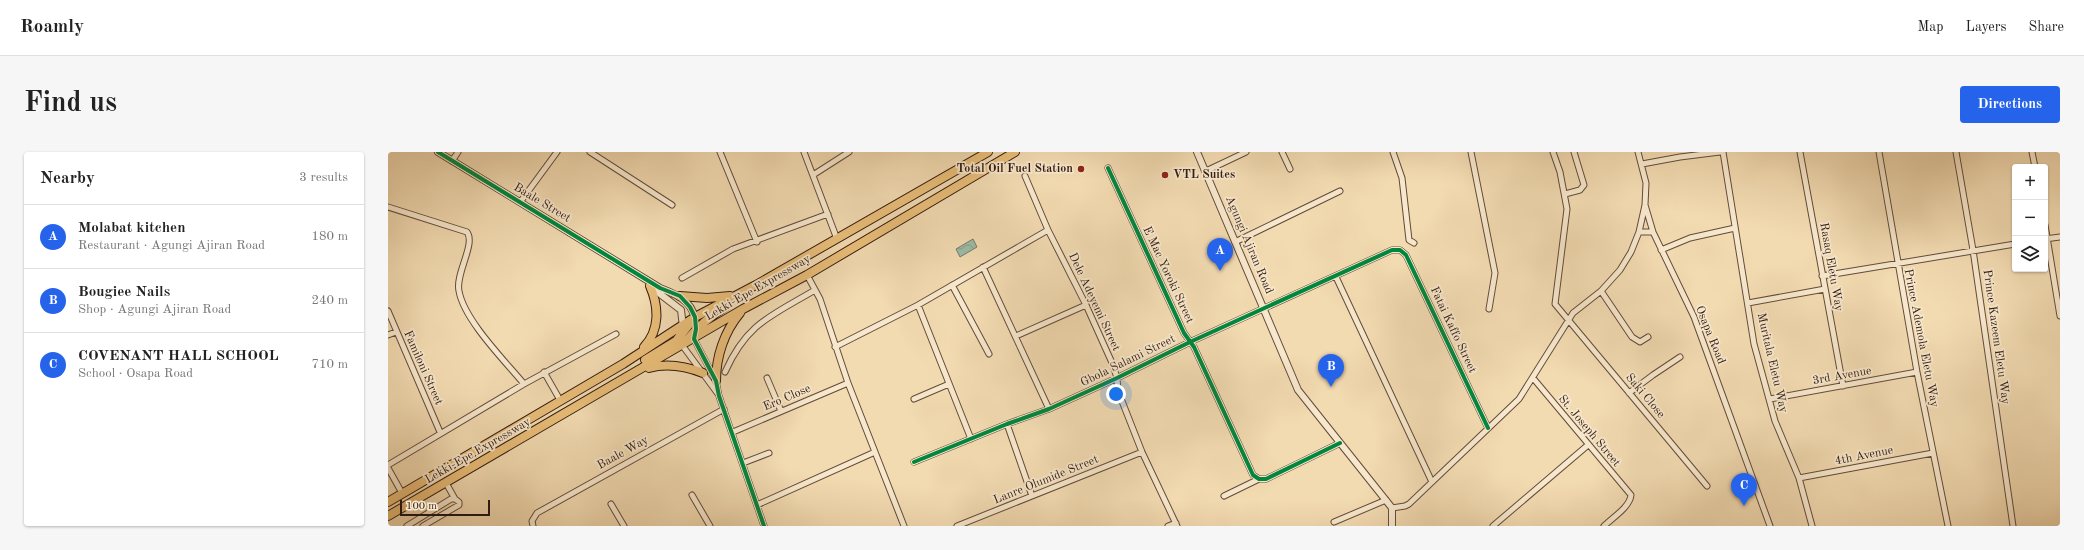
<!DOCTYPE html>
<meta charset="utf-8">
<style>
:root{--surface:#fff;--page:#f6f6f6;--text:#222;--muted:#767676;--line:#e0e0e0;--accent:#2563eb}
body{margin:0;font-family:"Old Standard TT",serif;background:var(--page);color:var(--text)}
.controls{position:absolute;right:12px;top:12px;display:grid;overflow:hidden;border-radius:4px;box-shadow:0 1px 3px #0004}
.controls button{width:36px;height:36px;display:grid;place-items:center;padding:0;border:0;border-bottom:1px solid var(--line);background:var(--surface);color:var(--text);font:20px sans-serif}
.scale{position:absolute;left:12px;bottom:10px;width:90px;box-sizing:border-box;padding-left:4px;border:2px solid #321c12;border-top:0;font-size:11px;line-height:14px;white-space:nowrap;color:#321c12;-webkit-text-stroke:3px #f7e7cc;paint-order:stroke}
.you{position:absolute;left:728px;top:242px;width:14px;height:14px;margin:-10px;border:3px solid #fff;border-radius:50%;background:#1a73e8;box-shadow:0 0 0 6px #1a73e833}
.badge{display:grid;place-items:center;width:26px;height:26px;border-radius:50%;background:var(--accent);color:#fff;font-size:13px;font-weight:700}
.pin{position:absolute;translate:-50% -33px;filter:drop-shadow(0 1px 2px #0008)}
.pin::after{content:'';position:absolute;top:21px;width:14px;height:12px;background:inherit;clip-path:polygon(0 0,100% 0,50% 100%)}
.list{margin:0;padding:0;list-style:none}
h2{display:flex;justify-content:space-between;align-items:center;height:52px;margin:0;padding:0 16px;font-size:17px}
h2 small{font-size:13px;font-weight:400;color:var(--muted)}
.list li{display:grid;grid-template-columns:26px 1fr auto;gap:12px;align-items:center;box-sizing:border-box;height:64px;padding:0 16px;border-top:1px solid var(--line)}
.list b{display:block;font-size:15px;white-space:nowrap}
.list p{margin:0;font-size:13px;white-space:nowrap;color:var(--muted)}
.list em{font-size:13px;font-style:normal;color:var(--muted)}
.icon{flex:none;width:22px;height:22px;fill:none;stroke:currentColor;stroke-width:2;stroke-linecap:round;stroke-linejoin:round}
.map{position:relative;flex:none;width:1672px;height:374px;overflow:hidden;border-radius:4px}
header{display:flex;align-items:center;gap:24px;box-sizing:border-box;height:56px;padding:0 20px;background:var(--surface);border-bottom:1px solid var(--line)}
header strong{font-size:19px}
nav{display:flex;gap:22px;margin-inline-start:auto;font-size:14px}
.intro{display:flex;align-items:center;justify-content:space-between;box-sizing:border-box;height:96px;padding:0 24px}
h1{margin:0;font-size:28px}
.button{padding:10px 18px;border-radius:4px;background:var(--accent);color:#fff;font-size:14px;font-weight:700}
main{display:flex;gap:24px;padding:0 24px}
aside{flex:1;background:var(--surface);border-radius:4px;box-shadow:0 1px 3px #0004}
.map>svg:first-child{display:block}
.water{fill:url(#water-waves);stroke:#727b6b}
.lines{fill:none;stroke-linecap:round;stroke-linejoin:round}
.minor-casing{stroke:#624c3a;stroke-width:7}
.tertiary-casing{stroke:#624c3a;stroke-width:8}
.trunk-casing{stroke:#321c12;stroke-width:10}
.minor{stroke:#f7e7cc;stroke-width:5}
.tertiary{stroke:#f7e7cc;stroke-width:6}
.trunk{stroke:#e9bd78;stroke-width:8}
.cycleway-casing{stroke:#f7e7cc;stroke-width:6}
.cycleway{stroke:#00873e;stroke-width:4}
.poi-dot{fill:#8f2418;stroke:#f7e7cc;stroke-width:1.5}
.labels{text-anchor:middle;dominant-baseline:central;stroke-width:3.5;stroke-linejoin:round;paint-order:stroke}
.poi-label{font-size:12px;font-weight:bold;fill:#321c12;stroke:#f7e7cc;text-anchor:end}
.street-label{font-size:12px;fill:#321c12;stroke:#f7e7cc}
</style>
<header>
<strong>Roamly</strong>
<nav><a>Map</a><a>Layers</a><a>Share</a></nav>
</header>
<div class="intro"><h1>Find us</h1><a class="button">Directions</a></div>
<main>
<aside>
<h2>Nearby<small>3 results</small></h2>
<ul class="list">
<li><span class="badge">A</span><div><b>Molabat kitchen</b><p>Restaurant · Agungi Ajiran Road</p></div><em>180 m</em></li>
<li><span class="badge">B</span><div><b>Bougiee Nails</b><p>Shop · Agungi Ajiran Road</p></div><em>240 m</em></li>
<li><span class="badge">C</span><div><b>COVENANT HALL SCHOOL</b><p>School · Osapa Road</p></div><em>710 m</em></li>
</ul>
</aside>
<div class="map">
<svg width="1672" height="374" viewBox="0 0 1672 374">
<defs>
<pattern id="water-waves" width="16" height="10" patternUnits="userSpaceOnUse"><rect width="16" height="10" fill="#9cbba6"/><path d="M0 5q4-4 8 0t8 0" fill="none" stroke="#87a08e"/></pattern>
</defs>
<rect width="100%" height="100%" fill="#f2dab1"/>
<filter id="stains"><feTurbulence type="fractalNoise" baseFrequency=".005" numOctaves="4"/><feColorMatrix values="0 0 0 0 .2 0 0 0 0 .09 0 0 0 0 .02 0 0 0 .5 -.17"/></filter>
<radialGradient id="worn" r=".72"><stop offset=".6" stop-color="#630" stop-opacity="0"/><stop offset="1" stop-color="#630" stop-opacity=".3"/></radialGradient>
<!-- water -->
<path class="water" d="M 585,87 L 589,95 L 572,105 L 568,97 Z"/>
<g class="lines">
<defs>
<path id="minor" d="M 202,0 L 284,53
M 332,0 L 369,90
M 416,0 L 449,87
M 894,0 L 902,17
M 1005,0 L 1014,26 L 1021,88 L 1026,91
M 1083,0 L 1107,121 L 1101,157
M 1165,0 L 1172,20 L 1179,57 L 1167,152 L 1319,334
M 1250,0 L 1258,31 L 1257,53 L 1265,80 L 1306,165 L 1382,374
M 1335,0 L 1366,192 L 1387,269 L 1411,326 L 1424,374
M 1412,0 L 1455,234
M 1491,0 L 1529,220 L 1560,374
M 1568,0 L 1585,98 L 1625,374
M 1644,0 L 1647,15
M 64,9 L 70,0
M 1254,12 L 1292,5 L 1332,0
M 720,16 L 796,181 L 806,195 L 865,323 L 871,327 L 878,327 L 952,291
M 818,19 L 858,0
M 425,23 L 461,0
M 637,24 L 660,78 L 698,153 L 725,213 L 729,226 L 730,239 L 754,300 L 789,374
M 1177,42 L 1192,38 L 1196,33 L 1186,0
M 133,49 L 169,0
M 0,55 L 79,80 C 88,92 67,122 71,139 C 76,168 117,209 136,232
M 1657,73 L 1672,164
M 1251,80 L 1265,80
M 1657,87 L 1672,85
M 847,90 L 952,39
M 1273,98 L 1302,86 L 1347,76
M 595,115 L 661,257
M 419,123 L 432,147 L 460,231 L 516,374
M 1434,124 L 1627,92
M 948,125 L 1044,330
M 294,126 L 345,97 L 440,62
M 564,133 L 601,202
M 1213,139 L 1244,185 L 1252,190 L 1260,185
M 1360,151 L 1437,137
M 530,153 L 583,287
M 0,159 L 52,280
M 0,183 L 8,180
M 628,184 L 698,153
M 306,187 L 328,229 L 331,244 L 376,374
M 294,193 L 330,242
M 447,195 L 530,153 L 660,78
M 156,220 L 172,248
M 337,220 C 359,171 383,164 427,138
M 379,226 L 393,259
M 1145,226 L 1243,343 C 1242,355 1224,366 1216,374
M 1241,241 L 1265,223 L 1292,205
M 526,247 L 561,232
M 1382,247 L 1529,220
M 619,272 L 644,344
M 345,280 L 460,231
M 526,310 L 619,272 L 661,257 L 729,226 L 802,190 L 1004,98 L 1012,98 L 1018,103 L 1100,276
M 355,311 L 381,301
M 0,313 L 136,232 L 228,182
M 0,316 L 14,341
M 1411,326 L 1545,301
M 58,331 L 67,347
M 304,343 L 322,374
M 836,344 L 871,327
M 223,352 L 236,374
M 369,353 L 487,300
M 1004,356 L 1017,354 L 1021,352 L 1131,247 L 1185,161 L 1213,139 L 1232,118 L 1243,100 L 1251,80 L 1257,53
M 946,370 L 998,348
M 19,374 L 63,347 L 67,347 L 71,350 L 71,353 L 35,374
M 145,374 L 144,369 L 149,361 L 336,257
M 569,374 L 754,300
M 780,374 L 788,371
M 1105,374 L 1200,293"/>
<path id="tertiary" d="M 50,0 L 272,136 C 293,144 310,152 307,179
M 809,0 L 910,238 L 1004,356 L 1004,374
M 263,135 L 293,158 L 295,175"/>
<path id="trunk" d="M 292,144 L 319,146 L 342,144
M 298,189 C 309,176 322,164 337,155
M 256,195 C 272,178 271,155 262,134
M 257,208 L 288,189 L 303,170
M 261,216 C 279,211 297,214 315,221
M 328,229 C 328,205 336,180 352,161
M 0,350 L 235,212 L 307,165 L 368,133 L 600,0
M 0,364 L 355,157 L 419,123 L 627,0"/>
</defs>
<!-- minor casing -->
<use href="#minor" class="minor-casing"/>
<!-- tertiary casing -->
<use href="#tertiary" class="tertiary-casing"/>
<!-- trunk casing -->
<use href="#trunk" class="trunk-casing"/>
<!-- minor -->
<use href="#minor" class="minor"/>
<!-- tertiary -->
<use href="#tertiary" class="tertiary"/>
<!-- trunk -->
<use href="#trunk" class="trunk"/>
<defs>
<path id="cycleway" d="M 50,0 L 272,136 L 292,144 L 302,155 L 307,165 L 308,177 L 306,187 L 328,229 L 331,244 L 376,374
M 720,16 L 796,181 L 806,195 L 865,323 L 871,327 L 878,327 L 952,291
M 526,310 L 619,272 L 661,257 L 729,226 L 802,190 L 1004,98 L 1012,98 L 1018,103 L 1100,276"/>
</defs>
<!-- cycleway casing -->
<use href="#cycleway" class="cycleway-casing"/>
<!-- cycleway -->
<use href="#cycleway" class="cycleway"/>
</g>
<!-- markers -->
<g class="poi-dot">
<circle cx="693" cy="17" r="4"/>
<circle cx="777" cy="23" r="4"/>
</g>
<g class="labels">
<!-- poi labels -->
<g class="poi-label">
<text x="685" y="17">Total Oil Fuel Station</text>
<text x="785" y="23" text-anchor="start">VTL Suites</text>
</g>
<!-- street labels -->
<g class="street-label">
<text transform="translate(154 51) rotate(31)">Baale Street</text>
<text transform="translate(861 93) rotate(67)">Agungi Ajiran Road</text>
<text transform="translate(1443 115) rotate(80)">Rasaq Eletu Way</text>
<text transform="translate(780 123) rotate(65)">E Mac Yoroki Street</text>
<text transform="translate(370 136) rotate(-30)">Lekki-Epe Expressway</text>
<text transform="translate(706 150) rotate(65)">Dele Adeyemi Street</text>
<text transform="translate(1065 178) rotate(65)">Fatai Kaffo Street</text>
<text transform="translate(1322 183) rotate(68)">Osapa Road</text>
<text transform="translate(1608 185) rotate(82)">Prince Kazeem Eletu Way</text>
<text transform="translate(1533 186) rotate(79)">Prince Ademola Eletu Way</text>
<text transform="translate(740 209) rotate(-26)">Gbola Salami Street</text>
<text transform="translate(1384 211) rotate(77)">Muritala Eletu Way</text>
<text transform="translate(35 216) rotate(66)">Familoni Street</text>
<text transform="translate(1454 224) rotate(-10)">3rd Avenue</text>
<text transform="translate(1257 244) rotate(50)">Saki Close</text>
<text transform="translate(399 246) rotate(-23)">Ero Close</text>
<text transform="translate(1201 279) rotate(50)">St. Joseph Street</text>
<text transform="translate(90 299) rotate(-30)">Lekki-Epe Expressway</text>
<text transform="translate(235 301) rotate(-29)">Baale Way</text>
<text transform="translate(1476 304) rotate(-11)">4th Avenue</text>
<text transform="translate(658 328) rotate(-22)">Lanre Olumide Street</text>
</g>
</g>
<rect width="100%" height="100%" filter="url(#stains)"/>
<rect width="100%" height="100%" fill="url(#worn)"/>
</svg>
<div class="controls">
<button>+</button>
<button>−</button>
<button><svg class="icon" aria-label="layers" viewBox="0 0 24 24"><path d="M12 4l9 5-9 5-9-5zM3 14l9 5 9-5"/></svg></button>
</div>
<div class="scale">100 m</div>
<div class="you"></div>
<div class="pin badge" style="left:832px;top:119px">A</div>
<div class="pin badge" style="left:943px;top:235px">B</div>
<div class="pin badge" style="left:1356px;top:354px">C</div>
</div>
</main>
